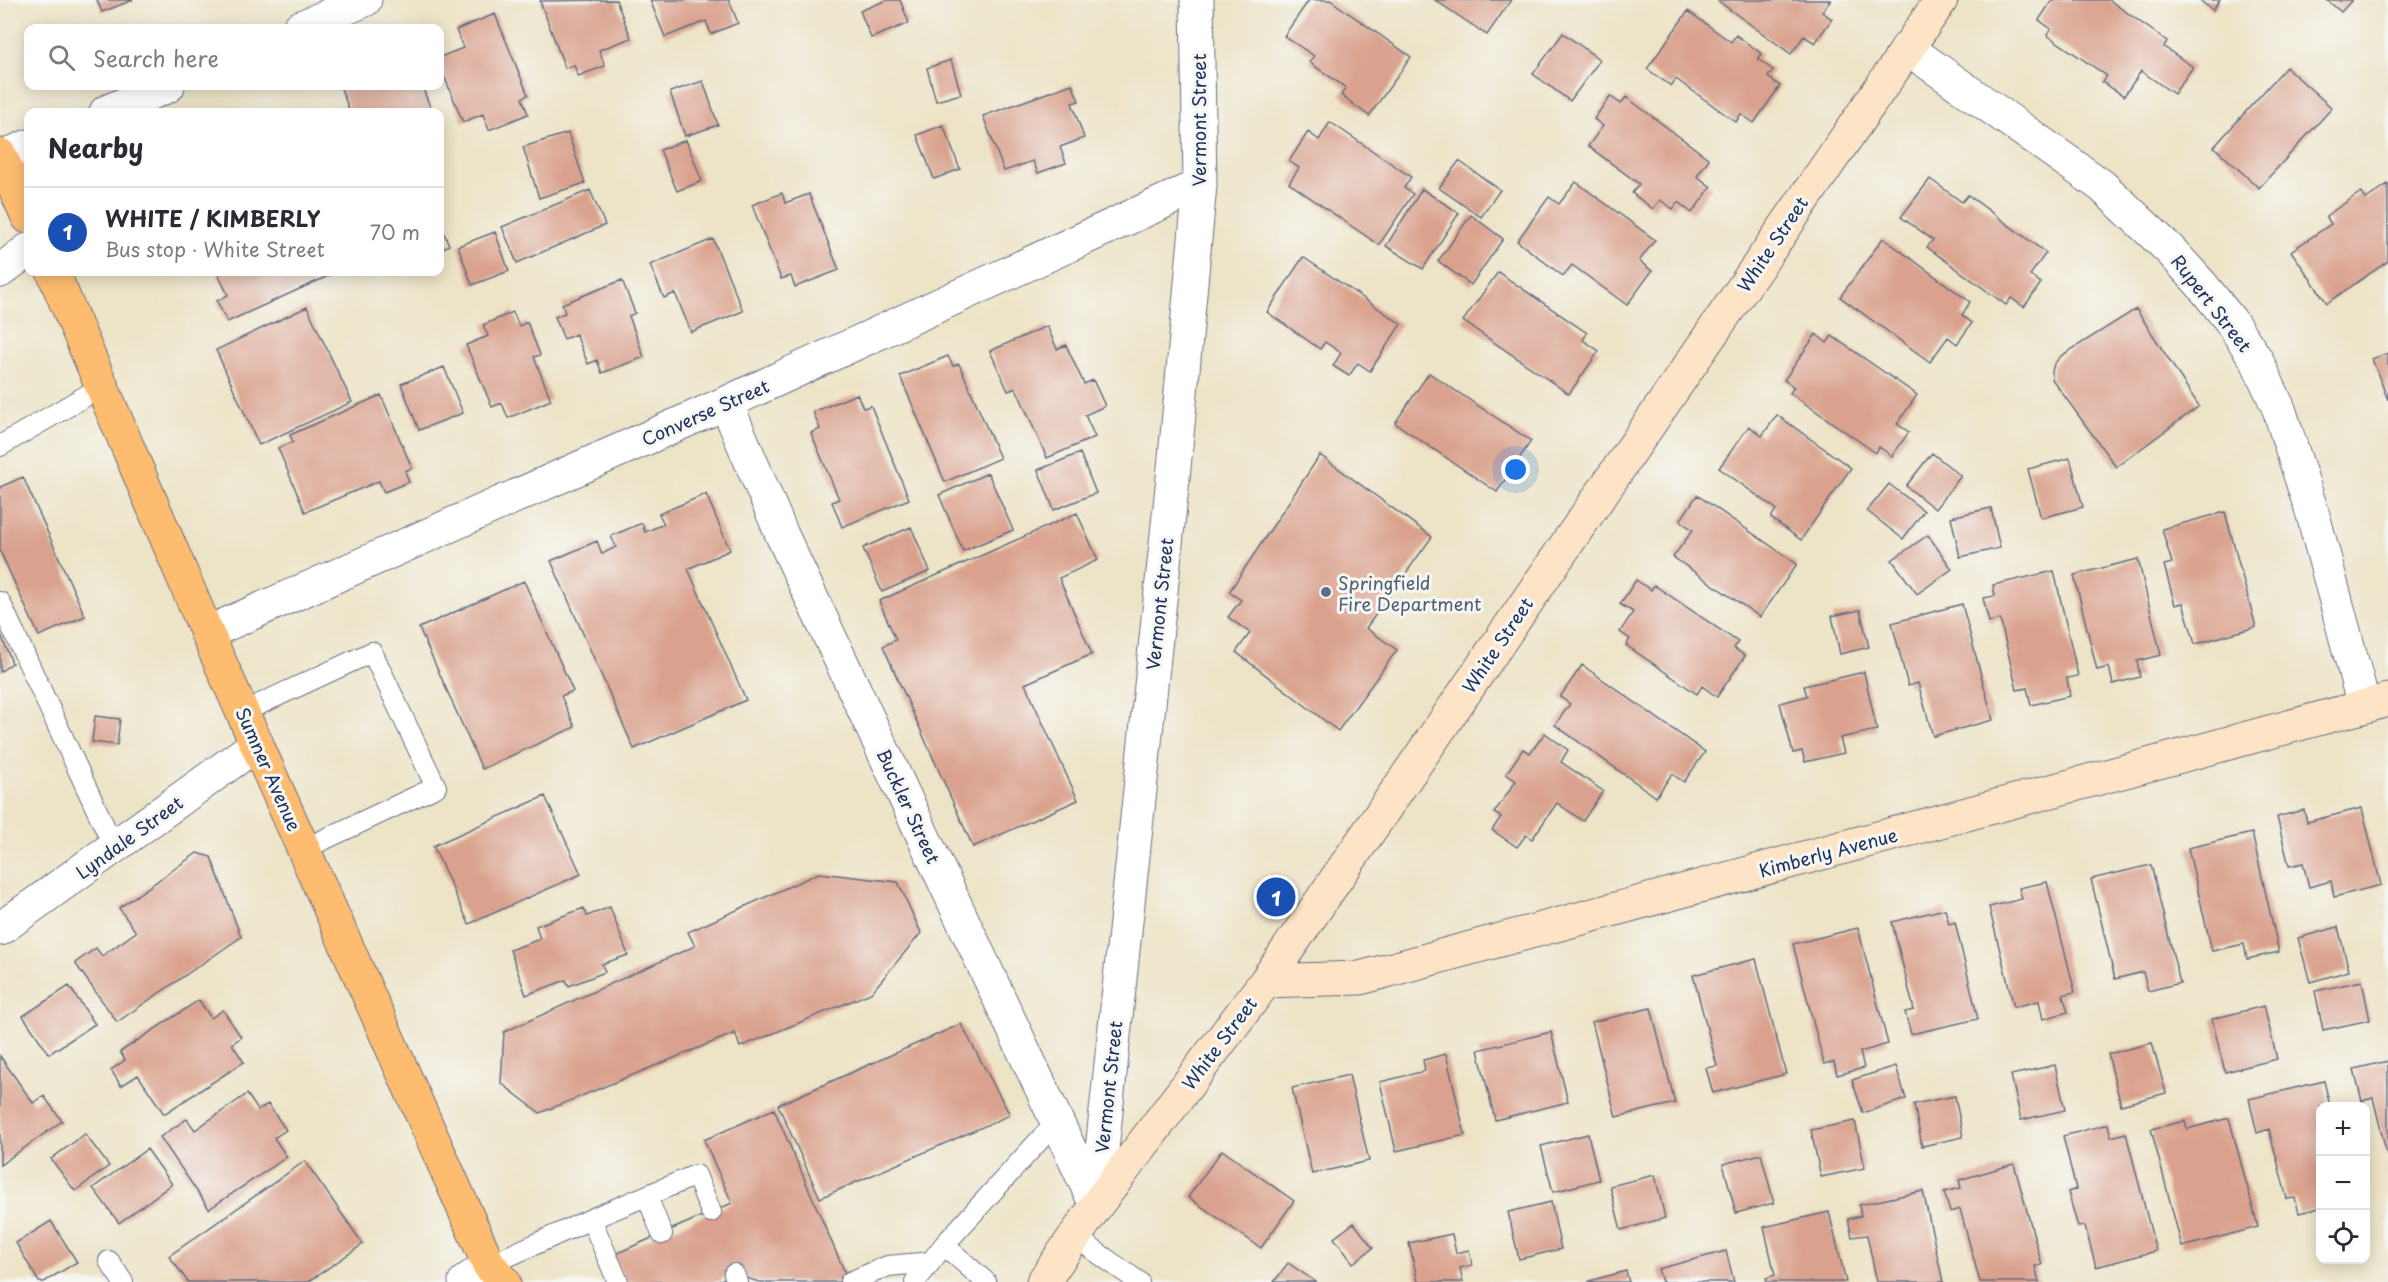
<!DOCTYPE html>
<meta charset="utf-8">
<style>
:root{--surface:#fff;--page:#f7f7f7;--text:#2b2b33;--muted:#7c7c81;--line:#e1e1e2;--accent:#b5179e}
body{margin:0;font-family:"Playpen Sans",sans-serif;background:var(--page);color:var(--text)}
.controls{position:absolute;right:18px;bottom:18px;display:grid;overflow:hidden;border-radius:12px;box-shadow:0 3px 15px #0003}
.controls button{width:54px;height:54px;display:grid;place-items:center;padding:0;border:0;border-bottom:2px solid var(--line);background:var(--surface);color:var(--text);font:30px sans-serif}
.you{position:absolute;left:1516px;top:470px;width:21px;height:21px;margin:-15px;border:4px solid #fff;border-radius:50%;background:#1a73e8;box-shadow:0 0 0 9px #1a73e833}
.badge{display:grid;place-items:center;width:39px;height:39px;border-radius:50%;background:var(--accent);color:#fff;font-size:20px;font-weight:700}
.pin{position:absolute;translate:-50% -50%;border:3px solid #fff;box-shadow:0 2px 6px #0006}
.list{margin:0;padding:0;list-style:none}
h2{display:flex;justify-content:space-between;align-items:center;height:78px;margin:0;padding:0 24px;font-size:26px}
h2 small{font-size:20px;font-weight:400;color:var(--muted)}
.list li{display:grid;grid-template-columns:39px 1fr auto;gap:18px;align-items:center;box-sizing:border-box;height:90px;padding:0 24px;border-top:2px solid var(--line)}
.list b{display:block;font-size:22px;white-space:nowrap}
.list p{margin:0;font-size:20px;white-space:nowrap;color:var(--muted)}
.list em{font-size:20px;font-style:normal;color:var(--muted)}
.icon{flex:none;width:33px;height:33px;fill:none;stroke:currentColor;stroke-width:2;stroke-linecap:round;stroke-linejoin:round}
.map{position:relative;flex:none;width:2388px;height:1282px;overflow:hidden}
.search{position:absolute;background:var(--surface);box-shadow:0 3px 15px #0003;left:24px;top:24px;width:420px;height:66px;display:flex;align-items:center;gap:15px;box-sizing:border-box;padding:0 21px;border-radius:12px;color:var(--muted);font-size:22px}
.panel{position:absolute;background:var(--surface);box-shadow:0 3px 15px #0003;left:24px;top:108px;width:420px;height:168px;border-radius:12px}
.map>svg:first-child{display:block}
.building{fill:#daa28e}
.lines{fill:none;stroke-linecap:round;stroke-linejoin:round}
.service-casing{stroke:#646e82;stroke-width:22}
.minor-casing{stroke:#646e82;stroke-width:35}
.secondary-casing{stroke:#646e82;stroke-width:35}
.primary-casing{stroke:#646e82;stroke-width:35}
.service{stroke:#fff;stroke-width:20}
.minor{stroke:#fff;stroke-width:33}
.secondary{stroke:#fee4c6;stroke-width:33}
.primary{stroke:#fdbc70;stroke-width:33}
.service-dot{fill:#5c6f8a;stroke:#f6f6f2;stroke-width:2}
.labels{text-anchor:middle;dominant-baseline:central;stroke-width:6;stroke-linejoin:round;paint-order:stroke}
.street-label{font-size:18px;fill:#1b2f5e;stroke:#f6f6f2}
.service-label{font-size:18px;fill:#4e5e75;stroke:#f6f6f2;text-anchor:start}
</style>
<div class="map">
<svg width="2388" height="1282" viewBox="0 0 2388 1282">
<rect width="100%" height="100%" fill="#f6f6f2"/>
<filter id="ink" filterUnits="userSpaceOnUse"><feTurbulence type="fractalNoise" baseFrequency=".0167" numOctaves="2"/><feDisplacementMap in="SourceGraphic" scale="12" xChannelSelector="R" yChannelSelector="G"/><feConvolveMatrix kernelMatrix="1 2 1 2 8 2 1 2 1" color-interpolation-filters="sRGB"/></filter>
<filter id="wash" filterUnits="userSpaceOnUse"><feTurbulence type="fractalNoise" baseFrequency=".008" numOctaves="4" result="noise"/><feDisplacementMap in="SourceGraphic" scale="24" xChannelSelector="R" yChannelSelector="G"/><feGaussianBlur stdDeviation="1.35" result="paint"/><feColorMatrix in="noise" values="0 0 0 0 0 0 0 0 0 0 0 0 0 0 0 0 0 1.4 0 .05"/><feComposite in="paint" operator="in"/></filter>
<g filter="url(#wash)">
<rect width="100%" height="100%" fill="#ede3c6"/>
<g id="blocks">
<!-- building -->
<path class="building" d="M 97,0 L 133,0 L 102,12 Z
M 616,0 L 631,38 L 599,50 L 605,66 L 578,76 L 574,65 L 565,68 L 540,1 Z
M 650,0 L 729,0 L 738,23 L 711,34 L 706,21 L 665,37 Z
M 887,0 L 900,0 L 909,23 L 871,38 L 860,11 Z
M 1309,0 L 1330,0 L 1411,57 L 1369,116 L 1341,95 L 1346,88 L 1309,62 L 1314,56 L 1284,36 Z
M 1435,0 L 1511,0 L 1487,35 Z
M 1719,0 L 1831,0 L 1822,12 L 1832,19 L 1815,43 L 1804,36 L 1791,54 L 1718,1 Z
M 2052,0 L 2109,0 L 2167,41 L 2164,47 L 2193,67 L 2174,94 L 2141,71 L 2124,96 L 2102,82 L 2107,76 L 2047,35 L 2051,29 L 2039,20 Z
M 2199,0 L 2220,0 L 2213,10 Z
M 2327,0 L 2352,0 L 2341,12 Z
M 1688,11 L 1731,42 L 1736,35 L 1762,54 L 1758,59 L 1773,70 L 1768,77 L 1780,86 L 1754,123 L 1741,114 L 1736,122 L 1676,79 L 1671,86 L 1647,69 Z
M 495,14 L 528,95 L 522,98 L 528,114 L 489,130 L 483,114 L 463,122 L 440,66 L 440,57 L 463,48 L 456,30 Z
M 1563,33 L 1600,60 L 1570,101 L 1533,74 Z
M 951,60 L 961,94 L 936,101 L 927,68 Z
M 2286,67 L 2332,108 L 2259,188 L 2214,147 Z
M 703,81 L 718,125 L 685,136 L 670,92 Z
M 1072,84 L 1079,101 L 1072,103 L 1084,138 L 1060,147 L 1066,163 L 1038,173 L 1033,161 L 1004,171 L 983,116 Z
M 340,86 L 422,86 L 432,112 L 350,112 Z
M 1610,96 L 1621,104 L 1626,97 L 1709,159 L 1697,176 L 1711,187 L 1692,213 L 1678,202 L 1673,209 L 1660,200 L 1653,209 L 1632,193 L 1639,184 L 1588,146 L 1603,126 L 1594,119 Z
M 1330,122 L 1411,177 L 1404,188 L 1413,194 L 1379,245 L 1289,183 L 1299,168 L 1289,161 L 1308,132 L 1319,140 Z
M 943,125 L 960,169 L 934,179 L 917,135 Z
M 568,133 L 585,183 L 539,198 L 523,147 Z
M 686,140 L 702,181 L 677,191 L 660,150 Z
M 1459,161 L 1500,190 L 1481,217 L 1439,188 Z
M 1930,179 L 1962,202 L 1968,195 L 2046,253 L 2030,275 L 2041,283 L 2024,307 L 2011,298 L 2006,305 L 1927,247 L 1933,240 L 1901,217 Z
M 1576,182 L 1655,240 L 1639,261 L 1652,271 L 1627,305 L 1572,265 L 1563,276 L 1517,241 L 1549,197 L 1559,204 Z
M 2388,184 L 2388,261 L 2327,303 L 2291,251 L 2331,224 L 2326,216 L 2361,192 L 2366,199 Z
M 1422,189 L 1459,213 L 1423,269 L 1386,246 Z
M 590,190 L 605,225 L 517,263 L 502,227 Z
M 782,193 L 785,203 L 809,194 L 839,270 L 795,287 L 791,276 L 781,279 L 752,205 Z
M 1471,215 L 1503,239 L 1471,285 L 1438,261 Z
M 440,224 L 449,245 L 440,250 Z
M 495,232 L 509,271 L 472,285 L 458,246 Z
M 1883,238 L 1970,302 L 1962,315 L 1972,323 L 1957,344 L 1948,337 L 1930,362 L 1840,297 Z
M 713,239 L 743,311 L 691,332 L 675,293 L 664,298 L 650,265 Z
M 1303,257 L 1401,324 L 1370,371 L 1358,363 L 1349,376 L 1333,366 L 1341,353 L 1325,342 L 1320,349 L 1267,312 Z
M 217,272 L 334,272 L 335,273 L 227,322 L 217,301 L 228,295 Z
M 1498,272 L 1587,333 L 1583,340 L 1599,351 L 1569,394 L 1463,321 Z
M 622,280 L 635,313 L 629,316 L 644,357 L 602,373 L 597,360 L 588,364 L 576,334 L 564,339 L 555,317 L 565,313 L 562,304 Z
M 307,307 L 352,402 L 259,445 L 216,350 Z
M 2136,309 L 2199,406 L 2116,467 L 2052,379 L 2052,371 L 2054,364 L 2061,356 Z
M 513,312 L 519,326 L 527,322 L 540,355 L 534,357 L 551,400 L 508,418 L 502,403 L 492,407 L 466,345 L 488,336 L 483,325 Z
M 1047,326 L 1057,349 L 1066,345 L 1084,384 L 1093,380 L 1105,406 L 1085,415 L 1095,437 L 1047,458 L 1016,388 L 1008,391 L 990,351 Z
M 1816,334 L 1827,343 L 1832,336 L 1917,395 L 1897,424 L 1909,432 L 1892,456 L 1879,447 L 1876,453 L 1790,393 L 1794,387 L 1784,380 Z
M 2388,353 L 2388,400 L 2372,359 Z
M 948,356 L 953,366 L 959,364 L 1000,458 L 945,482 L 900,376 Z
M 444,367 L 463,413 L 419,430 L 401,384 Z
M 1429,373 L 1531,441 L 1497,492 L 1395,423 Z
M 857,394 L 863,408 L 871,406 L 909,499 L 842,527 L 832,502 L 839,499 L 811,433 L 820,429 L 813,412 Z
M 381,395 L 412,468 L 405,471 L 409,482 L 384,492 L 379,481 L 305,512 L 278,448 L 293,442 L 290,435 Z
M 1777,415 L 1851,468 L 1801,540 L 1771,518 L 1776,509 L 1719,468 L 1749,426 L 1762,436 Z
M 1080,453 L 1096,493 L 1054,510 L 1038,470 Z
M 1932,453 L 1961,476 L 1935,509 L 1906,486 Z
M 1320,455 L 1432,537 L 1366,628 L 1397,650 L 1338,731 L 1236,652 L 1250,633 L 1228,617 L 1241,600 L 1229,592 Z
M 2070,458 L 2083,507 L 2041,518 L 2028,469 Z
M 988,473 L 1013,530 L 963,551 L 939,495 Z
M 23,477 L 85,616 L 39,636 L 0,551 L 0,487 Z
M 1889,484 L 1924,511 L 1903,539 L 1867,511 Z
M 706,494 L 730,550 L 688,569 L 746,700 L 634,749 L 551,561 L 597,541 L 602,554 L 616,547 L 611,536 L 642,523 L 645,532 L 664,524 L 659,514 Z
M 1697,495 L 1797,564 L 1760,617 L 1673,557 L 1693,530 L 1680,521 Z
M 1991,508 L 2000,548 L 1960,557 L 1951,517 Z
M 2225,512 L 2256,627 L 2195,644 L 2183,603 L 2175,605 L 2164,565 L 2172,563 L 2162,529 Z
M 1077,513 L 1098,560 L 1059,578 L 1092,654 L 1025,684 L 1078,800 L 973,847 L 883,646 L 896,640 L 879,601 Z
M 911,527 L 930,571 L 882,592 L 863,548 Z
M 1928,535 L 1952,569 L 1917,594 L 1892,560 Z
M 2138,559 L 2161,655 L 2137,661 L 2140,677 L 2113,684 L 2109,667 L 2097,670 L 2074,575 Z
M 2054,571 L 2078,676 L 2067,678 L 2070,696 L 2031,705 L 2027,688 L 2017,690 L 2000,619 L 1989,622 L 1983,598 L 1995,596 L 1993,585 Z
M 1636,580 L 1651,590 L 1654,585 L 1738,642 L 1734,648 L 1745,656 L 1717,697 L 1702,686 L 1697,694 L 1626,645 L 1630,639 L 1620,632 L 1633,612 L 1620,604 Z
M 524,581 L 573,691 L 561,696 L 575,727 L 482,769 L 419,628 Z
M 1962,604 L 1993,720 L 1933,736 L 1918,683 L 1908,686 L 1892,623 Z
M 1860,610 L 1869,647 L 1840,654 L 1832,616 Z
M 0,632 L 12,663 L 0,672 Z
M 1582,665 L 1705,752 L 1684,782 L 1672,774 L 1656,797 L 1555,725 L 1570,704 L 1560,697 Z
M 1864,672 L 1877,730 L 1840,738 L 1844,753 L 1805,762 L 1802,751 L 1793,753 L 1780,703 L 1807,696 L 1804,686 Z
M 95,716 L 120,719 L 117,745 L 92,742 Z
M 1545,733 L 1568,750 L 1561,762 L 1603,791 L 1583,821 L 1557,803 L 1532,839 L 1526,835 L 1517,847 L 1492,830 L 1501,817 L 1494,813 L 1516,781 L 1506,774 L 1523,749 L 1530,753 Z
M 545,796 L 581,874 L 469,924 L 433,846 Z
M 2362,808 L 2381,885 L 2334,897 L 2331,881 L 2309,887 L 2303,863 L 2289,866 L 2277,817 L 2304,810 L 2307,822 Z
M 2252,833 L 2279,952 L 2247,959 L 2244,944 L 2212,951 L 2188,848 Z
M 197,853 L 211,857 L 241,937 L 117,1022 L 75,963 L 96,948 L 102,956 L 136,932 L 119,908 Z
M 2151,865 L 2180,983 L 2148,991 L 2143,972 L 2115,979 L 2091,879 Z
M 819,873 L 898,882 L 921,933 L 871,993 L 740,1047 L 735,1033 L 540,1113 L 501,1083 L 504,1032 L 695,946 L 688,932 Z
M 2047,882 L 2075,992 L 2063,995 L 2068,1012 L 2043,1019 L 2039,1001 L 2014,1007 L 1989,907 L 2022,899 L 2019,888 Z
M 610,907 L 628,955 L 602,964 L 605,972 L 569,986 L 566,980 L 526,995 L 510,950 L 540,939 L 536,926 L 584,908 L 587,916 Z
M 1945,909 L 1949,924 L 1955,922 L 1978,1019 L 1911,1034 L 1905,1012 L 1914,1010 L 1892,922 Z
M 2338,927 L 2349,971 L 2310,982 L 2298,938 Z
M 1858,928 L 1888,1044 L 1860,1052 L 1864,1068 L 1837,1075 L 1834,1062 L 1824,1064 L 1793,944 Z
M 1756,959 L 1786,1074 L 1713,1093 L 1706,1068 L 1717,1066 L 1693,975 Z
M 2362,981 L 2370,1020 L 2323,1030 L 2315,991 Z
M 69,986 L 95,1024 L 49,1054 L 23,1016 Z
M 199,1000 L 211,1018 L 223,1010 L 241,1037 L 232,1044 L 244,1062 L 164,1114 L 138,1075 L 121,1086 L 111,1070 L 125,1060 L 120,1052 Z
M 2264,1006 L 2277,1059 L 2225,1072 L 2212,1019 Z
M 1651,1008 L 1675,1103 L 1616,1117 L 1592,1022 Z
M 961,1024 L 1010,1115 L 820,1198 L 778,1105 Z
M 1551,1032 L 1568,1102 L 1495,1120 L 1478,1050 Z
M 2152,1043 L 2166,1093 L 2121,1105 L 2108,1054 Z
M 1446,1054 L 1465,1135 L 1396,1151 L 1380,1082 L 1425,1071 L 1423,1060 Z
M 0,1056 L 33,1103 L 44,1096 L 62,1121 L 0,1165 Z
M 2388,1061 L 2388,1155 L 2387,1155 L 2373,1098 L 2362,1101 L 2354,1069 Z
M 2055,1065 L 2065,1110 L 2021,1120 L 2011,1075 Z
M 1896,1066 L 1906,1099 L 1863,1113 L 1852,1080 Z
M 1349,1075 L 1369,1161 L 1312,1174 L 1292,1088 Z
M 2324,1081 L 2330,1106 L 2320,1106 L 2320,1208 L 2299,1213 L 2295,1198 L 2287,1199 L 2269,1129 L 2257,1133 L 2249,1099 Z
M 247,1094 L 258,1110 L 268,1104 L 286,1130 L 274,1138 L 287,1157 L 209,1209 L 160,1137 L 187,1119 L 195,1130 Z
M 1955,1096 L 1963,1137 L 1922,1146 L 1914,1104 Z
M 774,1109 L 849,1282 L 759,1282 L 734,1274 L 716,1282 L 625,1282 L 613,1255 L 732,1203 L 704,1140 Z
M 2229,1118 L 2258,1227 L 2182,1247 L 2151,1129 L 2185,1121 L 2187,1129 Z
M 1855,1121 L 1865,1168 L 1821,1177 L 1811,1130 Z
M 2108,1124 L 2111,1137 L 2126,1133 L 2156,1251 L 2096,1267 L 2085,1226 L 2078,1227 L 2068,1192 L 2076,1189 L 2063,1136 Z
M 85,1134 L 109,1166 L 75,1191 L 51,1159 Z
M 1588,1134 L 1599,1180 L 1553,1192 L 1541,1146 Z
M 147,1149 L 172,1184 L 119,1223 L 93,1188 Z
M 1222,1150 L 1294,1201 L 1261,1248 L 1188,1197 Z
M 1761,1154 L 1774,1203 L 1736,1213 L 1723,1164 Z
M 305,1161 L 363,1244 L 308,1282 L 188,1282 L 169,1256 Z
M 2014,1164 L 2042,1265 L 2035,1266 L 2039,1282 L 1980,1282 L 1960,1209 L 1950,1212 L 1944,1192 L 1961,1188 L 1959,1180 Z
M 1655,1175 L 1665,1218 L 1621,1230 L 1610,1186 Z
M 1923,1191 L 1943,1282 L 1877,1282 L 1867,1235 L 1852,1237 L 1848,1219 L 1861,1216 L 1859,1205 Z
M 1551,1202 L 1561,1249 L 1519,1259 L 1508,1212 Z
M 1829,1212 L 1846,1282 L 1767,1282 L 1766,1278 L 1775,1275 L 1764,1227 Z
M 51,1221 L 77,1262 L 44,1282 L 39,1282 L 16,1243 Z
M 1354,1223 L 1373,1248 L 1353,1263 L 1334,1238 Z
M 1452,1234 L 1456,1253 L 1469,1250 L 1472,1265 L 1460,1268 L 1463,1282 L 1418,1282 L 1409,1243 Z
M 1726,1251 L 1734,1282 L 1662,1282 L 1658,1269 Z
M 1288,1263 L 1316,1282 L 1274,1282 Z
M 1626,1271 L 1629,1282 L 1589,1282 L 1589,1281 Z"/>
</g>
</g>
<g filter="url(#ink)">
<use href="#blocks" fill-opacity="0" stroke="#646e82" stroke-width="1.5"/>
<g class="lines">
<defs>
<path id="service" d="M 0,446 L 101,387
M 0,602 L 114,847
M 243,712 L 372,652 L 436,787 L 304,849
M 647,1196 L 662,1234
M 591,1219 L 618,1282
M 1075,1237 L 1139,1282
M 944,1245 L 1056,1122
M 109,1261 L 123,1282
M 489,1265 L 591,1219 L 696,1175 L 711,1212
M 734,1274 L 737,1282
M 850,1282 L 888,1266 L 931,1262
M 915,1282 L 944,1245 L 986,1282"/>
<path id="minor" d="M 299,28 L 365,0
M 1907,48 L 2102,186 L 2170,250 L 2201,284 L 2230,320 L 2256,359 L 2279,409 L 2313,515 L 2364,706
M 106,112 L 168,86
M 1,158 L 28,146
M 0,271 L 28,250
M 726,403 L 782,535 L 1096,1205
M 207,633 L 726,403 L 1200,185
M 0,929 L 257,744
M 1096,1206 L 1174,468 L 1200,185 L 1197,0
M 465,1282 L 489,1265"/>
<path id="secondary" d="M 1266,981 L 1360,978 L 2388,700
M 1043,1282 L 1096,1206 L 1266,981 L 1941,0"/>
<path id="primary" d="M 0,155 L 28,217
M 53,272 L 207,633 L 489,1265 L 504,1282"/>
</defs>
<!-- service casing -->
<use href="#service" class="service-casing"/>
<!-- minor casing -->
<use href="#minor" class="minor-casing"/>
<!-- secondary casing -->
<use href="#secondary" class="secondary-casing"/>
<!-- primary casing -->
<use href="#primary" class="primary-casing"/>
<!-- service -->
<use href="#service" class="service"/>
<!-- minor -->
<use href="#minor" class="minor"/>
<!-- secondary -->
<use href="#secondary" class="secondary"/>
<!-- primary -->
<use href="#primary" class="primary"/>
</g>
</g>
<!-- markers -->
<circle class="service-dot" cx="1326" cy="592" r="6"/>
<g class="labels">
<!-- street labels -->
<g class="street-label">
<text transform="translate(1198 120) rotate(-90)">Vermont Street</text>
<text transform="translate(1772 244) rotate(-56)">White Street</text>
<text transform="translate(2212 303) rotate(52)">Rupert Street</text>
<text transform="translate(705 412) rotate(-24)">Converse Street</text>
<text transform="translate(1159 604) rotate(-84)">Vermont Street</text>
<text transform="translate(1497 645) rotate(-56)">White Street</text>
<text transform="translate(269 769) rotate(66)">Sumner Avenue</text>
<text transform="translate(909 806) rotate(65)">Buckler Street</text>
<text transform="translate(129 837) rotate(-36)">Lyndale Street</text>
<text transform="translate(1828 852) rotate(-15)">Kimberly Avenue</text>
<text transform="translate(1219 1043) rotate(-53)">White Street</text>
<text transform="translate(1108 1087) rotate(-84)">Vermont Street</text>
</g>
<!-- service labels -->
<g class="service-label">
<text x="1338" y="582">Springfield<tspan x="1338" dy="21">Fire Department</tspan></text>
</g>
</g>
</svg>
<div class="controls">
<button>+</button>
<button>−</button>
<button><svg class="icon" aria-label="locate" viewBox="0 0 24 24"><circle cx="12" cy="12" r="6"/><path d="M12 2v4M12 18v4M2 12h4M18 12h4"/></svg></button>
</div>
<div class="you"></div>
<div class="pin badge" style="left:1276px;top:897px;background:#1a4fb4">1</div>
<div class="search"><svg class="icon" aria-label="search" viewBox="0 0 24 24"><circle cx="10" cy="10" r="6"/><path d="M15 15l6 6"/></svg>Search here</div>
<section class="panel">
<h2>Nearby<small></small></h2>
<ul class="list">
<li><span class="badge" style="background:#1a4fb4">1</span><div><b>WHITE / KIMBERLY</b><p>Bus stop · White Street</p></div><em>70 m</em></li>
</ul>
</section>
</div>
